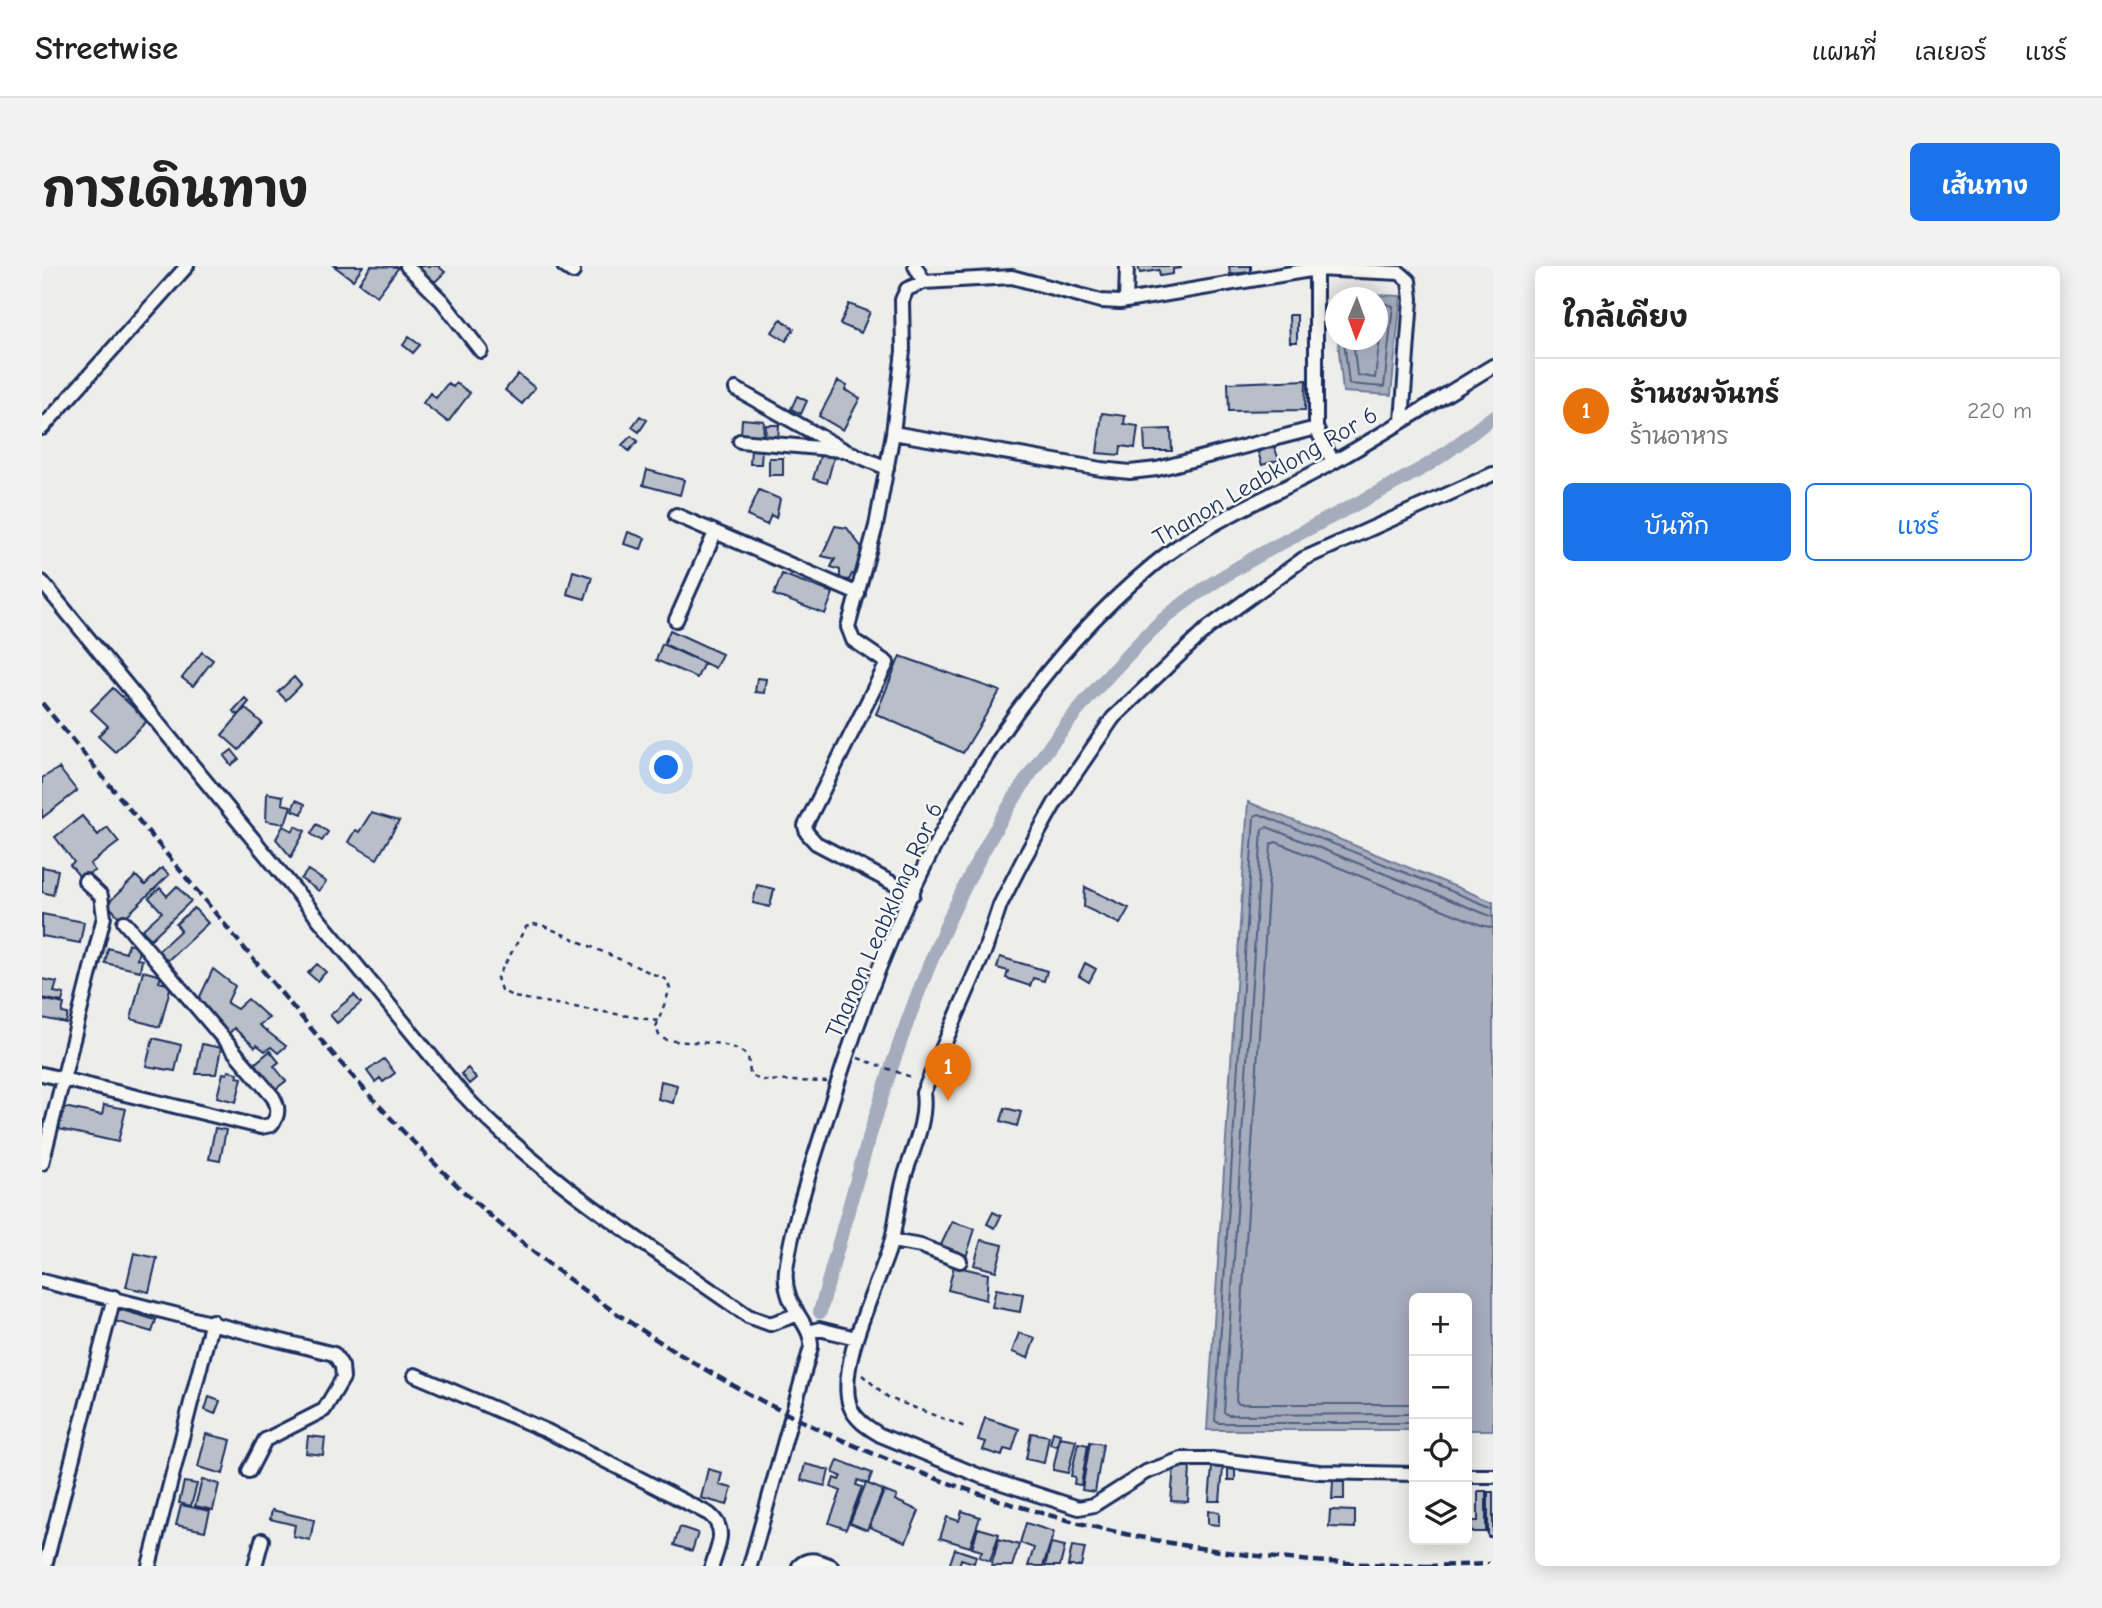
<!DOCTYPE html>
<html lang="th">
<meta charset="utf-8">
<style>
:root{--surface:#fff;--page:#f2f2f2;--text:#222;--muted:#767676;--line:#e0e0e0;--accent:#1a73e8}
body{margin:0;font-family:"Comic Neue","Playpen Sans Thai",sans-serif;background:var(--page);color:var(--text)}
.controls{position:absolute;right:21px;bottom:21px;display:grid;overflow:hidden;border-radius:10px;box-shadow:0 4px 18px #0003}
.controls button{width:63px;height:63px;display:grid;place-items:center;padding:0;border:0;border-bottom:2px solid var(--line);background:var(--surface);color:var(--text);font:35px sans-serif}
.compass{position:absolute;left:1283px;top:21px;width:63px;height:63px;border-radius:50%;background:var(--surface);box-shadow:0 4px 18px #0003;rotate:181deg}
.you{position:absolute;left:625px;top:502px;width:24px;height:24px;margin:-18px;border:5px solid #fff;border-radius:50%;background:#1a73e8;box-shadow:0 0 0 10px #1a73e833}
.badge{display:grid;place-items:center;width:46px;height:46px;border-radius:50%;background:var(--accent);color:#fff;font-size:23px;font-weight:700}
.pin{position:absolute;translate:-50% -58px;filter:drop-shadow(0 2px 4px #0008)}
.pin::after{content:'';position:absolute;top:37px;width:24px;height:21px;background:inherit;clip-path:polygon(0 0,100% 0,50% 100%)}
.list{margin:0;padding:0;list-style:none}
h2{display:flex;justify-content:space-between;align-items:center;height:91px;margin:0;padding:0 28px;font-size:30px}
h2 small{font-size:23px;font-weight:400;color:var(--muted)}
.list li{display:grid;grid-template-columns:46px 1fr auto;gap:21px;align-items:center;box-sizing:border-box;height:105px;padding:0 28px;border-top:2px solid var(--line)}
.list b{display:block;font-size:26px;white-space:nowrap}
.list p{margin:0;font-size:23px;white-space:nowrap;color:var(--muted)}
.list em{font-size:23px;font-style:normal;color:var(--muted)}
.actions{display:flex;gap:14px;padding:21px 28px}
.actions a{flex:1;padding:16px 0;border:2px solid var(--accent);border-radius:10px;text-align:center;font-size:24px;color:var(--accent)}
.actions .main{background:var(--accent);color:#fff}
.icon{flex:none;width:38px;height:38px;fill:none;stroke:currentColor;stroke-width:2;stroke-linecap:round;stroke-linejoin:round}
.map{position:relative;flex:none;width:1451px;height:1300px;overflow:hidden;border-radius:10px}
header{display:flex;align-items:center;gap:42px;box-sizing:border-box;height:98px;padding:0 35px;background:var(--surface);border-bottom:2px solid var(--line)}
header strong{font-size:33px}
nav{display:flex;gap:38px;margin-inline-start:auto;font-size:24px}
.intro{display:flex;align-items:center;justify-content:space-between;box-sizing:border-box;height:168px;padding:0 42px}
h1{margin:0;font-size:49px}
.button{padding:18px 32px;border-radius:10px;background:var(--accent);color:#fff;font-size:24px;font-weight:700}
main{display:flex;gap:42px;padding:0 42px}
aside{flex:1;background:var(--surface);border-radius:10px;box-shadow:0 4px 18px #0003}
.map>svg:first-child{display:block}
.water{fill:#a5acbc;stroke:#6e7a96;stroke-width:2}
.lines{fill:none;stroke-linecap:round;stroke-linejoin:round}
.shore{stroke:#526184;stroke-width:2}
.canal{stroke:#a5acbc;stroke-width:14}
.building{fill:#b9bfc8;stroke:#1b2f5e;stroke-width:2}
.minor-casing{stroke:#1b2f5e;stroke-width:18}
.path{stroke:#1b2f5e;stroke-width:2.5;stroke-dasharray:5 5;stroke-linecap:butt}
.minor{stroke:#f6f6f2;stroke-width:12}
.rail{stroke:#1b2f5e;stroke-width:4.5;stroke-dasharray:10 5;stroke-linecap:butt}
.labels{text-anchor:middle;dominant-baseline:central;stroke-width:5;stroke-linejoin:round;paint-order:stroke}
.street-label{font-size:24px;fill:#1b2f5e;stroke:#f6f6f2}
</style>
<header>
<strong>Streetwise</strong>
<nav><a>แผนที่</a><a>เลเยอร์</a><a>แชร์</a></nav>
</header>
<div class="intro"><h1>การเดินทาง</h1><a class="button">เส้นทาง</a></div>
<main>
<div class="map">
<svg width="1451" height="1300" viewBox="0 0 1451 1300">
<rect width="100%" height="100%" fill="#edeeec"/>
<filter id="ink" filterUnits="userSpaceOnUse"><feTurbulence type="fractalNoise" baseFrequency=".0143" numOctaves="2"/><feDisplacementMap in="SourceGraphic" scale="14" xChannelSelector="R" yChannelSelector="G"/><feConvolveMatrix kernelMatrix="1 2 1 2 8 2 1 2 1" color-interpolation-filters="sRGB"/></filter>
<g filter="url(#ink)">
<!-- water -->
<path class="water" d="M 1304,28 L 1359,30 L 1349,129 L 1301,126 L 1296,74 L 1336,74 L 1336,32 L 1304,31 Z
M 1206,536 L 1451,636 L 1451,1164 L 1425,1164 L 1425,1032 L 1372,1032 L 1372,1164 L 1165,1164 Z"/>
<g class="lines">
<!-- shore -->
<path class="shore" d="M 1302,74 L 1307,118 L 1342,121 L 1351,40 L 1336,36
M 1311,74 L 1315,109 L 1333,112 L 1341,48 L 1336,45
M 1372,1138 L 1197,1138 L 1194,1135 L 1229,578 L 1234,576 L 1439,659 L 1451,662
M 1372,1148 L 1186,1149 L 1182,1146 L 1220,563 L 1225,561 L 1451,651
M 1372,1157 L 1177,1157 L 1173,1155 L 1212,550 L 1217,548 L 1451,642"/>
<!-- canal -->
<path class="canal" d="M 778,1046 C 840,819 901,585 1067,409 C 1088,387 1109,362 1134,343 C 1210,285 1302,248 1384,200 C 1408,186 1429,167 1451,151"/>
</g>
<!-- building -->
<path class="building" d="M 292,0 L 321,0 L 311,14 Z
M 329,0 L 357,1 L 335,30 L 317,17 Z
M 375,0 L 396,0 L 403,6 L 393,16 Z
M 1096,0 L 1139,0 L 1139,2 L 1131,3 L 1131,8 L 1118,10 L 1117,4 L 1098,7 Z
M 1187,0 L 1209,0 L 1209,6 L 1188,8 Z
M 807,38 L 828,46 L 819,67 L 798,58 Z
M 1247,49 L 1255,49 L 1255,76 L 1248,76 Z
M 739,53 L 752,63 L 744,75 L 730,66 Z
M 367,71 L 378,79 L 371,87 L 361,79 Z
M 476,108 L 493,122 L 480,138 L 463,124 Z
M 1264,114 L 1263,144 L 1187,145 L 1186,117 Z
M 796,115 L 805,120 L 803,124 L 818,132 L 801,164 L 777,150 Z
M 406,117 L 411,121 L 414,117 L 428,127 L 406,156 L 381,137 L 388,127 L 394,132 Z
M 755,130 L 765,135 L 759,148 L 749,143 Z
M 1060,147 L 1083,150 L 1082,158 L 1096,160 L 1093,182 L 1079,180 L 1078,189 L 1055,187 Z
M 598,150 L 605,154 L 597,166 L 590,161 Z
M 700,153 L 722,155 L 721,171 L 699,169 Z
M 724,159 L 737,159 L 736,173 L 723,173 Z
M 1129,163 L 1130,185 L 1103,185 L 1102,164 Z
M 589,170 L 596,175 L 587,185 L 580,179 Z
M 1232,180 L 1237,194 L 1220,199 L 1216,186 Z
M 709,181 L 720,181 L 719,198 L 708,198 Z
M 779,187 L 792,191 L 785,217 L 771,213 Z
M 727,192 L 741,192 L 741,209 L 727,209 Z
M 605,204 L 642,214 L 638,229 L 601,219 Z
M 717,224 L 738,233 L 734,252 L 729,249 L 725,259 L 705,250 Z
M 793,260 L 805,262 L 823,286 L 817,310 L 810,308 L 807,314 L 798,313 L 798,304 L 789,301 L 793,293 L 780,290 Z
M 586,266 L 603,272 L 599,283 L 582,278 Z
M 531,305 L 550,311 L 543,333 L 525,328 Z
M 740,308 L 791,327 L 783,348 L 732,329 Z
M 628,364 L 680,388 L 673,402 L 622,378 Z
M 620,378 L 662,397 L 655,412 L 614,394 Z
M 160,386 L 171,394 L 151,420 L 140,412 Z
M 858,390 L 958,425 L 921,487 L 834,448 Z
M 252,411 L 259,419 L 244,434 L 236,426 Z
M 715,412 L 724,413 L 722,427 L 713,426 Z
M 71,422 L 105,455 L 73,486 L 56,470 L 66,460 L 49,444 Z
M 203,432 L 207,436 L 196,449 L 191,445 Z
M 203,442 L 220,457 L 197,484 L 180,469 Z
M 190,484 L 197,493 L 189,499 L 182,490 Z
M 17,502 L 35,525 L 0,552 L 0,512 Z
M 225,527 L 241,530 L 240,538 L 249,540 L 243,558 L 224,555 Z
M 254,534 L 263,538 L 260,548 L 250,544 Z
M 329,547 L 357,555 L 335,593 L 306,576 L 313,564 L 317,566 Z
M 40,550 L 56,569 L 65,561 L 77,576 L 48,598 L 53,605 L 38,611 L 28,599 L 32,596 L 13,571 Z
M 275,558 L 286,566 L 280,575 L 269,568 Z
M 241,560 L 251,565 L 253,560 L 263,565 L 249,591 L 234,573 Z
M 0,601 L 16,604 L 11,629 L 0,626 Z
M 120,602 L 127,609 L 80,654 L 65,638 L 94,610 L 103,619 Z
M 266,604 L 284,616 L 277,625 L 259,613 Z
M 715,619 L 732,623 L 728,641 L 711,637 Z
M 135,620 L 149,635 L 109,673 L 100,664 L 120,646 L 107,632 L 118,622 L 125,630 Z
M 1043,621 L 1087,642 L 1078,658 L 1042,641 Z
M 152,642 L 166,657 L 124,696 L 115,686 L 139,664 L 134,658 Z
M 0,648 L 42,656 L 38,677 L 0,670 Z
M 86,678 L 98,680 L 95,693 L 100,694 L 98,705 L 63,697 L 66,682 L 84,687 Z
M 958,691 L 1005,705 L 1002,715 L 991,712 L 988,720 L 964,712 L 966,705 L 955,702 Z
M 1043,697 L 1054,703 L 1047,716 L 1037,710 Z
M 275,698 L 284,706 L 275,715 L 266,707 Z
M 171,703 L 193,720 L 185,737 L 195,743 L 206,733 L 227,752 L 217,759 L 244,780 L 236,787 L 229,781 L 223,785 L 215,779 L 213,781 L 192,762 L 185,770 L 155,737 Z
M 101,705 L 119,710 L 117,716 L 129,719 L 118,761 L 89,753 Z
M 0,713 L 15,716 L 12,726 L 22,728 L 20,736 L 0,732 Z
M 312,729 L 319,737 L 295,757 L 288,749 Z
M 0,733 L 22,738 L 20,747 L 26,748 L 24,757 L 0,752 Z
M 111,772 L 139,779 L 133,805 L 104,800 Z
M 160,778 L 179,782 L 174,808 L 154,808 Z
M 228,785 L 237,796 L 232,800 L 244,815 L 231,825 L 210,800 Z
M 342,793 L 353,807 L 341,816 L 338,812 L 333,816 L 325,805 Z
M 426,802 L 434,812 L 427,818 L 419,808 Z
M 186,805 L 196,807 L 195,811 L 200,812 L 194,836 L 175,831 L 181,807 L 185,808 Z
M 619,815 L 635,819 L 631,837 L 616,833 Z
M 62,839 L 84,843 L 76,876 L 17,863 L 22,841 L 60,849 Z
M 963,842 L 979,846 L 975,860 L 959,855 Z
M 173,862 L 184,864 L 178,895 L 167,893 Z
M 951,946 L 959,950 L 953,962 L 945,958 Z
M 910,956 L 933,963 L 924,991 L 897,983 Z
M 939,974 L 961,979 L 954,1005 L 932,999 Z
M 92,987 L 115,992 L 107,1026 L 84,1021 Z
M 912,1000 L 946,1008 L 944,1034 L 906,1024 Z
M 954,1023 L 981,1028 L 978,1046 L 950,1041 Z
M 76,1043 L 114,1054 L 110,1066 L 73,1055 Z
M 977,1067 L 993,1072 L 986,1092 L 970,1086 Z
M 167,1131 L 178,1135 L 173,1148 L 163,1144 Z
M 943,1152 L 977,1163 L 970,1185 L 962,1183 L 960,1190 L 941,1184 L 944,1176 L 936,1174 Z
M 1011,1166 L 1018,1168 L 1015,1180 L 1008,1178 Z
M 989,1167 L 1007,1170 L 1002,1197 L 984,1193 Z
M 164,1168 L 189,1174 L 181,1208 L 156,1201 Z
M 266,1170 L 283,1172 L 281,1189 L 264,1187 Z
M 1018,1171 L 1034,1174 L 1026,1207 L 1011,1204 Z
M 1048,1176 L 1061,1178 L 1053,1226 L 1040,1224 Z
M 1036,1177 L 1046,1179 L 1039,1219 L 1032,1218 L 1033,1211 L 1029,1210 Z
M 796,1194 L 830,1207 L 826,1218 L 816,1214 L 814,1219 L 820,1221 L 804,1263 L 787,1257 L 799,1225 L 789,1221 L 792,1212 L 797,1214 L 799,1210 L 791,1207 Z
M 763,1198 L 787,1204 L 783,1220 L 759,1214 Z
M 1132,1200 L 1148,1201 L 1146,1236 L 1129,1235 Z
M 1170,1201 L 1181,1202 L 1178,1235 L 1167,1235 Z
M 1186,1201 L 1193,1201 L 1193,1214 L 1186,1214 Z
M 666,1203 L 680,1207 L 677,1219 L 690,1222 L 685,1239 L 659,1232 Z
M 160,1214 L 177,1218 L 171,1244 L 153,1240 Z
M 1291,1215 L 1302,1215 L 1302,1233 L 1290,1233 Z
M 142,1216 L 155,1218 L 149,1240 L 137,1237 Z
M 824,1217 L 841,1224 L 825,1264 L 808,1257 Z
M 842,1225 L 855,1230 L 853,1234 L 877,1245 L 864,1276 L 827,1261 Z
M 1436,1225 L 1444,1225 L 1444,1266 L 1429,1266 L 1429,1255 L 1436,1255 Z
M 1446,1226 L 1451,1226 L 1451,1271 L 1446,1271 Z
M 139,1239 L 168,1245 L 163,1265 L 134,1259 Z
M 230,1244 L 272,1254 L 268,1274 L 251,1270 L 253,1259 L 228,1253 Z
M 1288,1244 L 1313,1245 L 1313,1262 L 1287,1261 Z
M 920,1245 L 938,1251 L 928,1281 L 898,1272 L 905,1251 L 917,1255 Z
M 1166,1245 L 1177,1246 L 1177,1259 L 1166,1258 Z
M 984,1257 L 1012,1266 L 1001,1300 L 986,1300 L 992,1282 L 978,1277 Z
M 638,1261 L 656,1267 L 650,1285 L 632,1279 Z
M 936,1262 L 957,1268 L 948,1295 L 937,1291 L 940,1285 L 930,1282 Z
M 957,1273 L 977,1279 L 970,1300 L 949,1300 Z
M 1009,1277 L 1023,1280 L 1018,1300 L 1003,1300 Z
M 1030,1280 L 1043,1282 L 1039,1300 L 1026,1300 Z
M 913,1283 L 934,1290 L 932,1297 L 919,1293 L 917,1300 L 907,1300 Z"/>
<g class="lines">
<defs>
<path id="minor" d="M 365,0 L 400,35 L 439,85
M 522,0 L 531,6
M 873,0 L 882,16
M 1084,35 L 1085,0
M 694,123 L 802,184 L 845,202
M 0,162 L 145,0
M 1274,162 L 1274,3
M 851,167 L 1059,203 L 1088,206 L 1115,203 L 1274,162 L 1291,196
M 698,175 L 799,184
M 634,249 L 816,328
M 0,316 L 417,824 C 500,914 606,979 706,1050 L 728,1058 L 754,1049
M 634,354 L 673,267
M 871,628 L 774,577 L 765,567 L 763,560 L 845,397 L 811,374 L 806,361 L 834,260 L 851,167 L 861,85 L 860,34 L 865,23 L 882,16 L 970,11 L 1059,35 L 1078,36 L 1274,3 L 1358,7 L 1367,15 L 1369,33 L 1360,155
M 0,808 L 219,861 L 229,859 C 237,850 237,841 231,831 L 82,656
M 0,897 L 62,651 L 59,630 L 43,615
M 850,975 L 879,980 L 918,995
M 0,1015 L 292,1088 L 300,1100 L 301,1112 L 282,1144 L 223,1174 L 207,1205
M 767,1066 L 777,1063 L 814,1072
M 373,1109 L 505,1165 L 667,1248 C 686,1263 676,1280 670,1300
M 1372,1208 L 1277,1206 L 1170,1193 L 1140,1193 L 1104,1206 L 1052,1239 L 1037,1242 L 938,1210 L 838,1169 C 827,1162 813,1154 808,1140 C 794,1098 837,1018 849,977 C 855,955 856,931 863,909 C 871,883 885,854 881,827 L 943,684 L 958,639 L 981,594 L 1013,537 L 1071,452 L 1166,362 L 1261,293 L 1451,208
M 1425,1210 L 1451,1210
M 3,1300 L 72,1031
M 107,1300 L 170,1055
M 213,1300 L 220,1274
M 708,1300 L 769,1081 C 771,1057 740,1042 744,1004 C 751,953 769,903 784,854 C 847,648 942,439 1111,299 C 1164,255 1231,230 1290,197 C 1345,166 1398,132 1451,100
M 757,1300 C 767,1290 778,1295 789,1300"/>
</defs>
<!-- minor casing -->
<use href="#minor" class="minor-casing"/>
<!-- path -->
<path class="path" d="M 616,755 L 472,731 L 459,724 L 455,712 L 484,661 L 491,658 L 502,660 L 625,714 L 628,723 L 614,761 L 618,772 C 646,781 679,769 706,790 L 708,807 L 717,814 L 785,816
M 816,792 L 872,812
M 820,1109 L 847,1132 L 926,1162"/>
<!-- minor -->
<use href="#minor" class="minor"/>
<!-- rail -->
<path class="rail" d="M 0,437 C 69,521 138,604 207,688 C 281,778 357,868 444,946 C 639,1117 890,1237 1146,1280 C 1225,1294 1305,1298 1385,1300
M 1385,1300 L 1451,1298"/>
</g>
</g>
<g class="labels">
<!-- street labels -->
<g class="street-label">
<text transform="translate(1223 210) rotate(-30)">Thanon Leabklong Ror 6</text>
<text transform="translate(842 654) rotate(-66)">Thanon Leabklong Ror 6</text>
</g>
</g>
</svg>
<div class="controls">
<button>+</button>
<button>−</button>
<button><svg class="icon" aria-label="locate" viewBox="0 0 24 24"><circle cx="12" cy="12" r="6"/><path d="M12 2v4M12 18v4M2 12h4M18 12h4"/></svg></button>
<button><svg class="icon" aria-label="layers" viewBox="0 0 24 24"><path d="M12 4l9 5-9 5-9-5zM3 14l9 5 9-5"/></svg></button>
</div>
<svg class="compass" viewBox="-18 -18 36 36"><path d="M0-13l5 13h-10z" fill="#e53935"/><path d="M0 13l5-13h-10z" fill="#767676"/></svg>
<div class="you"></div>
<div class="pin badge" style="left:906px;top:835px;background:#e8710a">1</div>
</div>
<aside>
<h2>ใกล้เคียง<small></small></h2>
<ul class="list">
<li><span class="badge" style="background:#e8710a">1</span><div><b>ร้านชมจันทร์</b><p>ร้านอาหาร</p></div><em>220 m</em></li>
</ul>
<div class="actions"><a class="main">บันทึก</a><a>แชร์</a></div>
</aside>
</main>
